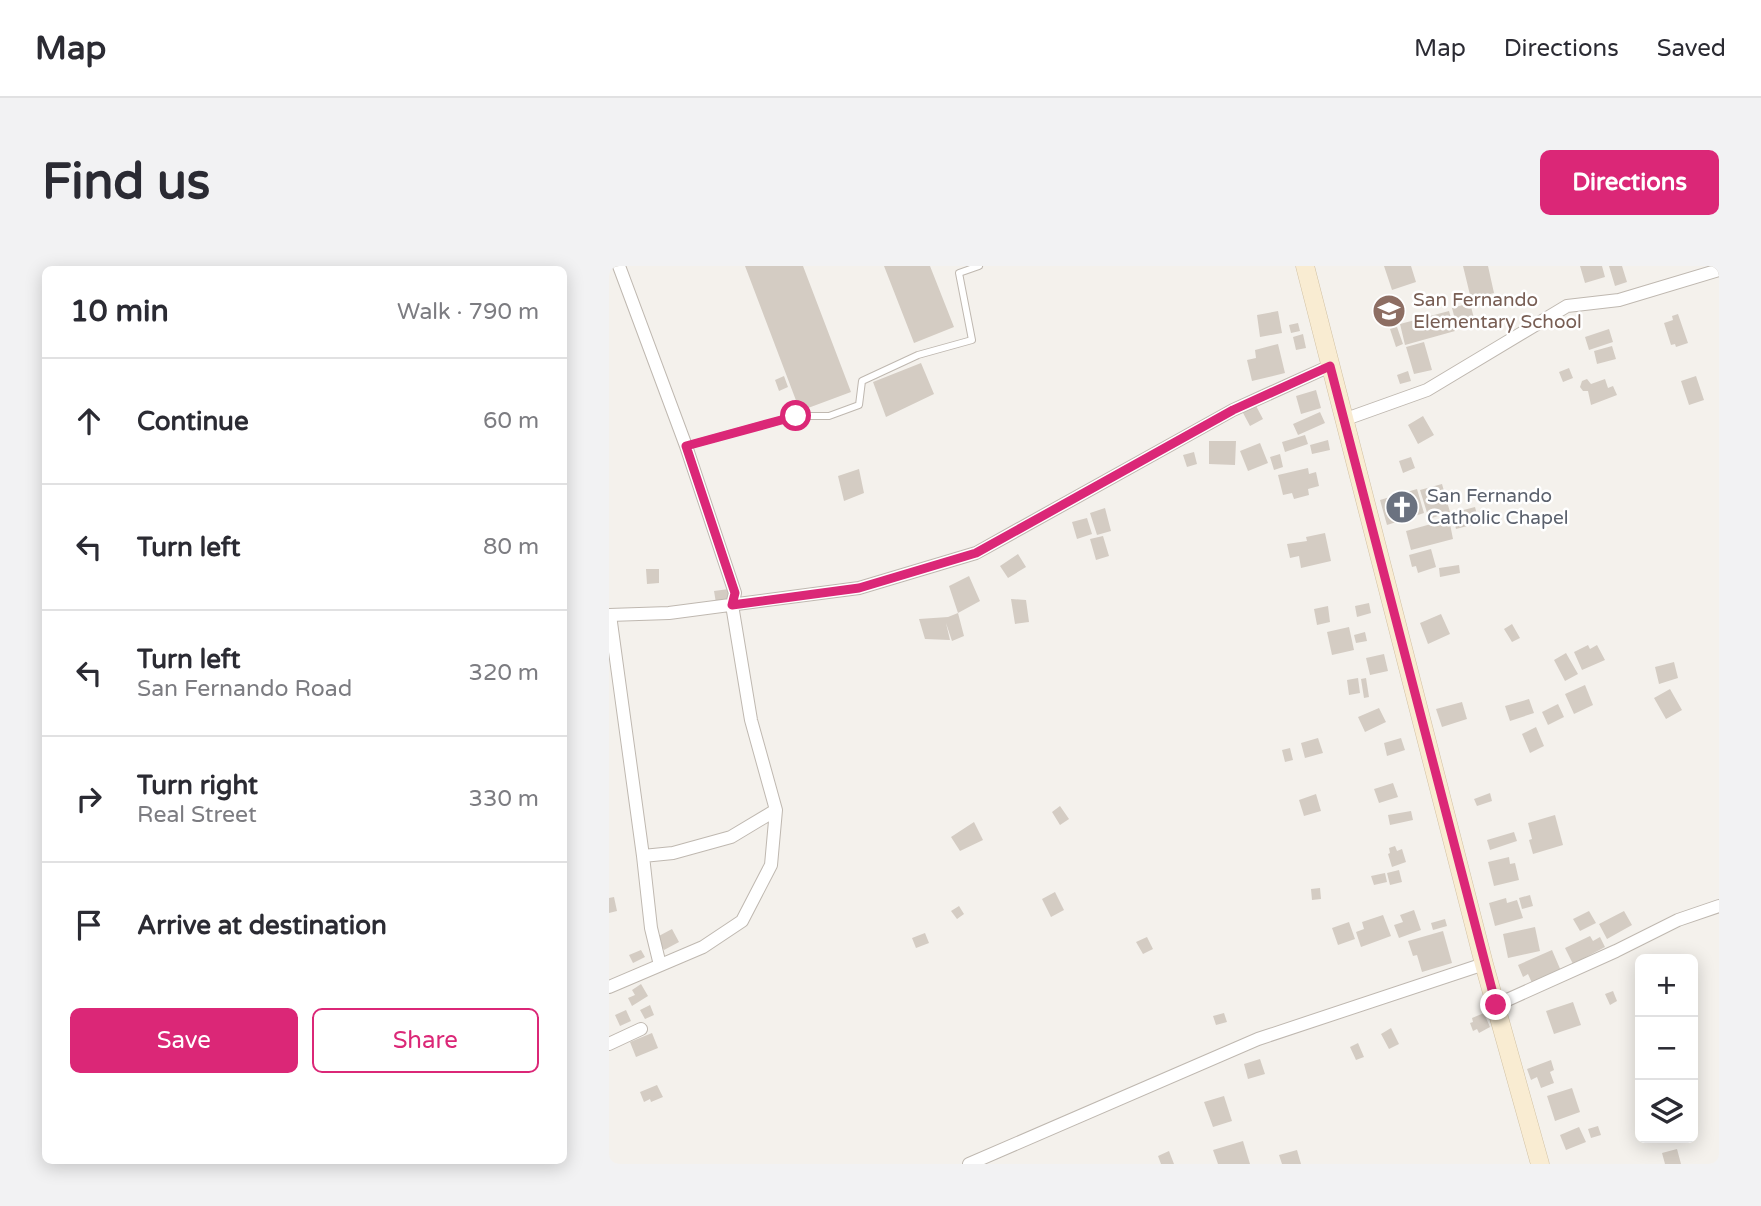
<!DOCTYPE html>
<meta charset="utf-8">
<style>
:root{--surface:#fff;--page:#f2f2f3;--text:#2b2b33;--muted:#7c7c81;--line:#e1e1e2;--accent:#db2777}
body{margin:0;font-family:"Varela Round",sans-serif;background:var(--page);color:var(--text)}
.controls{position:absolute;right:21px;bottom:21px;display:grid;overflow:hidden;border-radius:10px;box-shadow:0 4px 18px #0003}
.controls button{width:63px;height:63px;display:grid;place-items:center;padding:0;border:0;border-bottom:2px solid var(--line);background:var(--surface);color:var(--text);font:35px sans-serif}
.stop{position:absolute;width:21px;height:21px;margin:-16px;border:5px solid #db2777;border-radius:50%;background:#fff}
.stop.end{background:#db2777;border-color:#fff;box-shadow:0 2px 7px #0008}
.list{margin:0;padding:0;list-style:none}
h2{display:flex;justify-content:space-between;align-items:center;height:91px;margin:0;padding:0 28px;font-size:30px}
h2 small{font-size:23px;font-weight:400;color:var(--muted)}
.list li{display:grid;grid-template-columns:46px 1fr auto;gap:21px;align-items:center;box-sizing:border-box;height:126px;padding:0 28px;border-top:2px solid var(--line)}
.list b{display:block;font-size:26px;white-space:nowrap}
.list p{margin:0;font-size:23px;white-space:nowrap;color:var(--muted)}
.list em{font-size:23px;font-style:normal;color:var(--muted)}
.actions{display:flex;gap:14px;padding:21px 28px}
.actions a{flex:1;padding:16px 0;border:2px solid var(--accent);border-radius:10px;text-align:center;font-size:24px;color:var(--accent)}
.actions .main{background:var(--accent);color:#fff}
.icon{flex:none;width:38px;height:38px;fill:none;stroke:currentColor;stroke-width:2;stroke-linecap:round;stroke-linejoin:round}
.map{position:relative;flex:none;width:1110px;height:898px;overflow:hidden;border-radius:10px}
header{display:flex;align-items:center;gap:42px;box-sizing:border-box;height:98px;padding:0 35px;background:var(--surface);border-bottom:2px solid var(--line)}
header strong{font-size:33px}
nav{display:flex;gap:38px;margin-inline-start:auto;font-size:24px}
.intro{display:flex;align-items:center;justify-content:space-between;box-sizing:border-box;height:168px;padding:0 42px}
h1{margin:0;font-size:49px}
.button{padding:18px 32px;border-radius:10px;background:var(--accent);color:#fff;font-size:24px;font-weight:700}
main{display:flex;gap:42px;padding:0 42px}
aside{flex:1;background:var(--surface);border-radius:10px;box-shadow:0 4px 18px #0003}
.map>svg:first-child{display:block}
.building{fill:#d4ccc3}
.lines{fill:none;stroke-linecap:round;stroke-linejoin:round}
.service-casing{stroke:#bfb8b0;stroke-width:8}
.minor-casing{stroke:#bfb8b0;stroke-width:14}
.secondary-casing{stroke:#d1c1a3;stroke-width:19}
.service{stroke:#fff;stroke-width:6}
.minor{stroke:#fff;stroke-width:12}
.secondary{stroke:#f9ecd2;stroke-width:18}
.route{stroke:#db2777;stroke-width:9}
.labels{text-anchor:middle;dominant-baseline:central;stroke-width:5;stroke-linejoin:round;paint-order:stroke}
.education-label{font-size:19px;fill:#785e54;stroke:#fff;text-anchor:start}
.worship-label{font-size:19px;fill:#5b616d;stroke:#fff;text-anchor:start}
</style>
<header>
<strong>Map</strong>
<nav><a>Map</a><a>Directions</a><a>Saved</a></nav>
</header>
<div class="intro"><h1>Find us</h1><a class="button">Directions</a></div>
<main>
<aside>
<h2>10 min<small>Walk · 790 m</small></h2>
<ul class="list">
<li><svg class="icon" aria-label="ahead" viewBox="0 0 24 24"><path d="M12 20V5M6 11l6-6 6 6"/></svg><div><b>Continue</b></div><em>60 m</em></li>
<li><svg class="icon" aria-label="left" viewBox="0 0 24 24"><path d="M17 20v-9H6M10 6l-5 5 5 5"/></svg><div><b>Turn left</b></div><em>80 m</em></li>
<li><svg class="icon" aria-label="left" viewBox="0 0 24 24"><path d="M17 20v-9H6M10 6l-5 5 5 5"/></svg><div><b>Turn left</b><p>San Fernando Road</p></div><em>320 m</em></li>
<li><svg class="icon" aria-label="right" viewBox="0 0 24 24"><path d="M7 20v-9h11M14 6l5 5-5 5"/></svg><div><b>Turn right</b><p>Real Street</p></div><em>330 m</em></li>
<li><svg class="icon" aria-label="arrive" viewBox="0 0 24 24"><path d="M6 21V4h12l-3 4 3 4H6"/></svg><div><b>Arrive at destination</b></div></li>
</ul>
<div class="actions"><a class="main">Save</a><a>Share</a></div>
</aside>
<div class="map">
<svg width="1110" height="898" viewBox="0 0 1110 898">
<rect width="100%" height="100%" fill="#f4f1ec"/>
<!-- building -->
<path class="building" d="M 136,0 L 194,0 L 242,126 L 191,145 Z
M 275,0 L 321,0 L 345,61 L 305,77 Z
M 775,0 L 802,0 L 807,16 L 783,24 Z
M 854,0 L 879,0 L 885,27 L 862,33 Z
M 971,0 L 993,0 L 996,11 L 976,17 Z
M 1000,0 L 1013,0 L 1018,16 L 1006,20 Z
M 861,37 L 866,56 L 848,61 L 843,42 Z
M 669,45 L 673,67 L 651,71 L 648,49 Z
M 840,45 L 846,65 L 796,79 L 791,58 Z
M 1069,48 L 1079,77 L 1067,81 L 1066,78 L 1062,79 L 1055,57 L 1064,54 L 1063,50 Z
M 689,57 L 691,65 L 682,67 L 680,59 Z
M 788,61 L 794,78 L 787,81 L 781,63 Z
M 1000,63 L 1004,76 L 980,84 L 976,71 Z
M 694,68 L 697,82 L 687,84 L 684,71 Z
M 815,76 L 823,104 L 805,108 L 797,81 Z
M 669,78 L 676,107 L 643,115 L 638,94 L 647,92 L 646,84 Z
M 1003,80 L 1007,93 L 988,98 L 985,85 Z
M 312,97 L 325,128 L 277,151 L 264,116 Z
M 960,102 L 964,112 L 954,116 L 950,106 Z
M 799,105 L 802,115 L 791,118 L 788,109 Z
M 175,110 L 179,121 L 170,125 L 166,114 Z
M 1087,110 L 1095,134 L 1080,139 L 1072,115 Z
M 978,113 L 982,118 L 996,113 L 999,122 L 1004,120 L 1008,129 L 982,139 L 979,125 L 974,125 L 971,121 L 973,115 Z
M 707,124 L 712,142 L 692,148 L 687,130 Z
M 646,138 L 654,153 L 641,160 L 633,145 Z
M 711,146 L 716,157 L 689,169 L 684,158 Z
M 814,150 L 825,169 L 809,178 L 799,159 Z
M 696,169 L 699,178 L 676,186 L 673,176 Z
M 719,174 L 721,184 L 703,188 L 701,179 Z
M 600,175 L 627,175 L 626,199 L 600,198 Z
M 651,177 L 659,197 L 639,205 L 631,185 Z
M 585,186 L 588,198 L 578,201 L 574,189 Z
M 671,188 L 674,201 L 665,204 L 661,191 Z
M 802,191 L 806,202 L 794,207 L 790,195 Z
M 699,202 L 700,208 L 707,206 L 710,220 L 699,223 L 700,229 L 685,233 L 683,227 L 674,229 L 669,209 Z
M 250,203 L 255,227 L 235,235 L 229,210 Z
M 833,218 L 841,246 L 820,253 L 811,224 Z
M 808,223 L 815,247 L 778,259 L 771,234 Z
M 866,241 L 870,257 L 847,263 L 843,247 Z
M 496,242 L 502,265 L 488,269 L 481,247 Z
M 478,252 L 483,268 L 468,273 L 463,256 Z
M 840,253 L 844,273 L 802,284 L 797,265 Z
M 716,267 L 722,295 L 692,302 L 690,290 L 681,292 L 678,278 L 698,275 L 697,271 Z
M 494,270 L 500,290 L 487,294 L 481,273 Z
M 822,283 L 827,301 L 809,307 L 807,300 L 803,301 L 800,289 Z
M 409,288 L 417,301 L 399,312 L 391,300 Z
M 850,299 L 851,307 L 831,311 L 830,302 Z
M 37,303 L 50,303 L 50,317 L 38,318 Z
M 360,310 L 371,335 L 349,347 L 340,320 Z
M 120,323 L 122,334 L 107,337 L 105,325 Z
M 402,333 L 417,334 L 420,356 L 406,358 Z
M 760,337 L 762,347 L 748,351 L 746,340 Z
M 719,340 L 721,356 L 708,359 L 705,343 Z
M 349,347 L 355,370 L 343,375 L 337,357 L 341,374 L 316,373 L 310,353 L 339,351 Z
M 832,348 L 841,368 L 819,378 L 811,357 Z
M 903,358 L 911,372 L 903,376 L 895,363 Z
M 740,361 L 745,384 L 723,389 L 718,366 Z
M 756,366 L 758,375 L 747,377 L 745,369 Z
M 979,379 L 981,383 L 988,379 L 996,394 L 973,404 L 965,386 Z
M 957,387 L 969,408 L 956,415 L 945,394 Z
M 775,388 L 779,405 L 761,409 L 757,392 Z
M 1065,396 L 1069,412 L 1050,418 L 1046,401 Z
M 749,412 L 751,427 L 740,429 L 738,414 Z
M 757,412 L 760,431 L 755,432 L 752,413 Z
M 976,419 L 984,439 L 965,448 L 956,428 Z
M 1061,423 L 1073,444 L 1057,453 L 1045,432 Z
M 920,433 L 925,447 L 901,455 L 896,440 Z
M 853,436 L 858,453 L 833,461 L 827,443 Z
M 949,438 L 955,451 L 939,459 L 933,446 Z
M 770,442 L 777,456 L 756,466 L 749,451 Z
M 927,461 L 935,480 L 921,487 L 913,468 Z
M 709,472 L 714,487 L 696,492 L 692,477 Z
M 792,472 L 796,484 L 778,490 L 775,477 Z
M 681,482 L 684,494 L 676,496 L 673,484 Z
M 784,517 L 789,531 L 770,537 L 765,523 Z
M 881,527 L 883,535 L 868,540 L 865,533 Z
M 707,528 L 712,545 L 695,550 L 690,534 Z
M 451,540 L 460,553 L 451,559 L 443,546 Z
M 802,545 L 804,554 L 781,559 L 779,549 Z
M 946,549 L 954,579 L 924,588 L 920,574 L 923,573 L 919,557 Z
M 365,556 L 374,574 L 351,585 L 342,571 Z
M 905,566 L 908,575 L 881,584 L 878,574 Z
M 786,580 L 788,585 L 793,583 L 797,596 L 783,601 L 779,588 L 781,587 L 780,582 Z
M 900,591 L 901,598 L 906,597 L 910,614 L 885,620 L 879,596 Z
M 790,604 L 793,616 L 781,619 L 778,607 Z
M 776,607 L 778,616 L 765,619 L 762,610 Z
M 711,622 L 712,633 L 703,634 L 702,623 Z
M 446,626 L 455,644 L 442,651 L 433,633 Z
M 921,629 L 924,640 L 913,643 L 910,632 Z
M 5,631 L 8,645 L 0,647 L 0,632 Z
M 897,632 L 898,637 L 908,634 L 914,652 L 886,660 L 880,637 Z
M 350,640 L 355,648 L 348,653 L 342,645 Z
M 805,644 L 812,664 L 790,672 L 785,659 L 794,656 L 791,649 Z
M 980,645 L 987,657 L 971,665 L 964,653 Z
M 1015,645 L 1023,659 L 998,673 L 990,658 Z
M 774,649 L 782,670 L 752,681 L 747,666 L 755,663 L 753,656 Z
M 836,653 L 838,660 L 824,664 L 822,657 Z
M 740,656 L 746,673 L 729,679 L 723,662 Z
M 926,661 L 931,685 L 899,692 L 894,668 Z
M 63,663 L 70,676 L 55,684 L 48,671 Z
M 834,665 L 843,697 L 813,706 L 808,689 L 804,690 L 799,675 Z
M 316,667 L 320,677 L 307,682 L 303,672 Z
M 981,670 L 984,675 L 991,671 L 996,681 L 964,698 L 956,682 Z
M 538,671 L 544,683 L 534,688 L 527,676 Z
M 32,684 L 36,691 L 24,697 L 20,689 Z
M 943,684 L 952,705 L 923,717 L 919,708 L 914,711 L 909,699 Z
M 32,718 L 39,730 L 23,740 L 19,732 L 26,729 L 23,724 Z
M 1004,725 L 1008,735 L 1001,739 L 996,728 Z
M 964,736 L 972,759 L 945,768 L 937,745 Z
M 41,739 L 45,749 L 36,753 L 31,744 Z
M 17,744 L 22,755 L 11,760 L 6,749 Z
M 615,747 L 618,756 L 607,759 L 604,750 Z
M 875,747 L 881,761 L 870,767 L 868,763 L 864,765 L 861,757 L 864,756 L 863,752 Z
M 782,762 L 790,778 L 780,783 L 772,768 Z
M 43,767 L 49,782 L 27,791 L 21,776 Z
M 749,777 L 755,791 L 747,794 L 741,781 Z
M 651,793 L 656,808 L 639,813 L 635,798 Z
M 942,794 L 945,804 L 941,806 L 945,817 L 932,822 L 928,811 L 922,814 L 918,803 Z
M 48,819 L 54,831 L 42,836 L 41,833 L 35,836 L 31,826 Z
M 963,822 L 971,846 L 946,855 L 938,830 Z
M 615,830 L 623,855 L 604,861 L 595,836 Z
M 989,860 L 992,869 L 982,872 L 979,863 Z
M 970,861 L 977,876 L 957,884 L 951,869 Z
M 634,875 L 641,898 L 609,898 L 604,884 Z
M 1068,883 L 1072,898 L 1056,898 L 1053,887 Z
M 688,884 L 692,898 L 673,898 L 670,889 Z
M 560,885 L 565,898 L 552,898 L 549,890 Z"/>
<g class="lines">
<defs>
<path id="service" d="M 77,180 L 187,150 L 220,150 L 250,139 L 253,115 L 309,89 L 363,74 L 350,7 L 370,0"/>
<path id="minor" d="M 737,153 L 818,124 L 958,40 L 1010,34 L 1110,4
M 0,349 L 60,347 L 250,322 L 367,287 L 624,144 L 721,100
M 1,349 L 34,590
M 51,699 L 42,662 L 34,590 L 64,587 L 122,571 L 167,544
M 0,721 L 94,681 L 133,655 L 162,599 L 167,544 L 142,454 L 123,339 L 126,327 L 77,180 L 10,0
M 887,739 L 1007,685 L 1069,654 L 1110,640
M 0,778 L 32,763
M 360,898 L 649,773 L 875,698"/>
<path id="secondary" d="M 696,0 L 875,698 L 931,898"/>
</defs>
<!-- service casing -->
<use href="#service" class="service-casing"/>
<!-- minor casing -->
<use href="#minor" class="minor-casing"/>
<!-- secondary casing -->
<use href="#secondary" class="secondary-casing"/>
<!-- service -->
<use href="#service" class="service"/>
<!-- minor -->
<use href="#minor" class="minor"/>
<!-- secondary -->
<use href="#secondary" class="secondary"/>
</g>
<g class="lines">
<!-- route -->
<path class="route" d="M 187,150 L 77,180 L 126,327 L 123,339 L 250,322 L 367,287 L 624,144 L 721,100 L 887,739"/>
</g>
<!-- icons -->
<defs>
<symbol id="school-disc" viewBox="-11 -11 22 22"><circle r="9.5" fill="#8d6e63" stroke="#fff"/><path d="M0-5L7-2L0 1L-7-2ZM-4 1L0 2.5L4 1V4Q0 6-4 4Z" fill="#fff"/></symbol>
<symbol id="church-disc" viewBox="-11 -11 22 22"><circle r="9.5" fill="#6b7280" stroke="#fff"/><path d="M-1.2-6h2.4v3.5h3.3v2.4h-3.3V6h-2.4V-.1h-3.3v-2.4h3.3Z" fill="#fff"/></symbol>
</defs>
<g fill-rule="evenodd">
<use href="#school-disc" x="761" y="26" width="38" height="38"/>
<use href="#church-disc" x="774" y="222" width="38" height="38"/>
</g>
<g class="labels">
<!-- education labels -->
<g class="education-label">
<text x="804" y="34">San Fernando<tspan x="804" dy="22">Elementary School</tspan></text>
</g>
<!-- worship labels -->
<g class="worship-label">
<text x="818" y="230">San Fernando<tspan x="818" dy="22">Catholic Chapel</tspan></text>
</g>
</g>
</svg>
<div class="controls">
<button>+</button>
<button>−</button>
<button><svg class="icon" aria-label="layers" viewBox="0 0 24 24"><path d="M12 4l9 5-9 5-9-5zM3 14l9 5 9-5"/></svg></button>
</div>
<div class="stop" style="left:187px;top:150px"></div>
<div class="stop end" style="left:887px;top:739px"></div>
</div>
</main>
